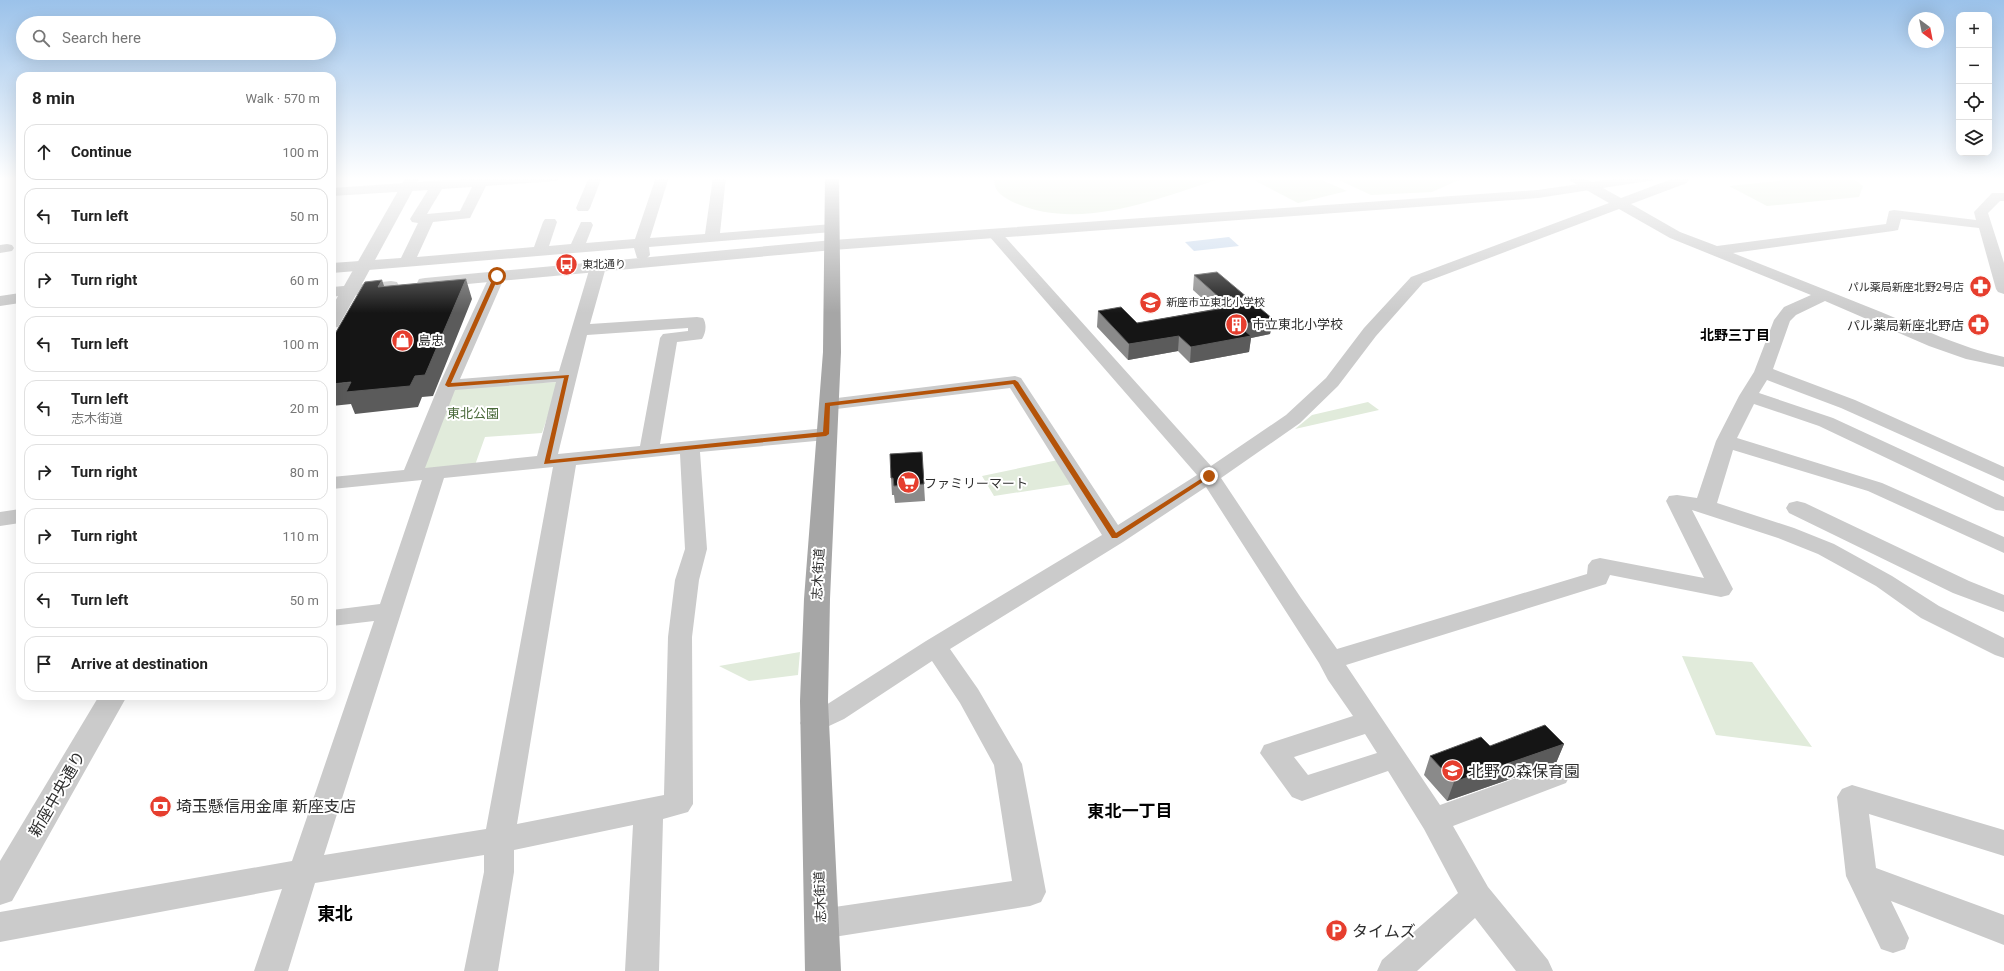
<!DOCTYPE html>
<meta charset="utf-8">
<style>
:root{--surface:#fff;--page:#f2f2f2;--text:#222;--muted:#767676;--line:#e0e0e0}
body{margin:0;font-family:Roboto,"Noto Sans JP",sans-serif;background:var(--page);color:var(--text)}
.controls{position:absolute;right:12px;top:12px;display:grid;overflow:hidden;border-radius:8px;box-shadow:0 4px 16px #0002}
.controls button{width:36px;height:36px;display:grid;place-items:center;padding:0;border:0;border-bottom:1px solid var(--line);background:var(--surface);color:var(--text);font:20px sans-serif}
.compass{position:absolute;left:1908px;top:12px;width:36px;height:36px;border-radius:50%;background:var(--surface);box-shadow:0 4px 16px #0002;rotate:148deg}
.stop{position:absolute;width:12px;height:12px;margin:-9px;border:3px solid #b45309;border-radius:50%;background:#fff}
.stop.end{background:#b45309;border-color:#fff;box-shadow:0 1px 4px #0008}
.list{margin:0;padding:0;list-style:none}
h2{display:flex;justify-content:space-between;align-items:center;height:52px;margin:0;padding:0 16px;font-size:17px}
h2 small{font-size:13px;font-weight:400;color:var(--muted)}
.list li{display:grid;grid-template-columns:26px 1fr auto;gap:12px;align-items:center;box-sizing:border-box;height:56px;margin:0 8px 8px;padding:0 8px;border:1px solid var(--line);border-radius:12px}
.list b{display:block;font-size:15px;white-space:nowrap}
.list p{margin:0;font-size:13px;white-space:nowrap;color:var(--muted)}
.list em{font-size:13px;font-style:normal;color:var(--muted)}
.icon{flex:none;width:22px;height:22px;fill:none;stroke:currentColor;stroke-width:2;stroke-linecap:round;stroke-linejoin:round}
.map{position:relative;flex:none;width:2004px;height:971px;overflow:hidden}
.search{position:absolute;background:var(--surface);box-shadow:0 4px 16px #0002;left:16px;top:16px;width:320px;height:44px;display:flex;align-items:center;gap:10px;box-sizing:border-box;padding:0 14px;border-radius:22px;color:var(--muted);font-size:15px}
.panel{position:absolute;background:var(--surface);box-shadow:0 4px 16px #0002;left:16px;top:72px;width:320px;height:628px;border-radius:12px}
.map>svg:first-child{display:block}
.green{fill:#e1ebdb}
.water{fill:#c7d8ec}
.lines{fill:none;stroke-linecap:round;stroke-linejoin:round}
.minor{fill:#cbcbcb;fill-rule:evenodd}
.tertiary{fill:#cbcbcb;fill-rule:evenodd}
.primary{fill:#a6a6a6;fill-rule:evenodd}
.wall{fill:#8a8a8a}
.shaded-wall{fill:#5b5b5b}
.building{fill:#151515;stroke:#5b5b5b}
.route{fill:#b45309}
.labels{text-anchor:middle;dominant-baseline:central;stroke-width:4;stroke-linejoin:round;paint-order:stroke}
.far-poi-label{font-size:11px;fill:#2e2e2e;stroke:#fff;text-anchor:start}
.poi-label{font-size:13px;fill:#2e2e2e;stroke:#fff;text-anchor:start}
.park-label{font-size:13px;fill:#4a6a3b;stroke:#fff}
.street-label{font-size:13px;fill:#2e2e2e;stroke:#fff}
.neighbourhood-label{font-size:14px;font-weight:bold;fill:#000;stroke:#fff}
.near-poi-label{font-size:16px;fill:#2e2e2e;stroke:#fff;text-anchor:start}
.near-street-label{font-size:16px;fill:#2e2e2e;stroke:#fff}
.near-neighbourhood-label{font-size:17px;font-weight:bold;fill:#000;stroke:#fff}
.near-quarter-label{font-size:18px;font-weight:bold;fill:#000;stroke:#fff}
</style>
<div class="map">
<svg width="2004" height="971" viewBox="0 0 2004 971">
<rect width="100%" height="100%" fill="#fff"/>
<!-- green -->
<path class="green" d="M 996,177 L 1226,177 C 1160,197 1077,235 1009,200 C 1000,195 991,188 996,177 Z
M 1263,177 L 1315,177 L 1347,191 L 1298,203 L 1252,179 Z
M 1352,177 L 1457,177 L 1459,180 L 1432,192 L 1371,195 L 1339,180 Z
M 1815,177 L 1851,177 L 1863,186 L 1859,197 L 1767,206 L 1729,186 Z
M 559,382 L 542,433 L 485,437 L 475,465 L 427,470 L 420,467 L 455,387 Z
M 1368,402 L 1379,410 L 1295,429 L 1312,415 Z
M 1058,460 L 1073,484 L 994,496 L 982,476 Z
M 800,652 L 798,675 L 749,681 L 719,666 Z
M 1682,656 L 1752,662 L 1812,747 L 1716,735 Z"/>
<!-- water -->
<path class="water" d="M 1229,237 L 1239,246 L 1194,251 L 1185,242 Z"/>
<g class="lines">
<!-- minor -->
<path class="minor" d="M 477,177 L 563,177 L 556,181 L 486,186 L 470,218 L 433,222 L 417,257 L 534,247 L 543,222 L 545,219 L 555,219 L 557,222 L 549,246 L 571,244 L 581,222 L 591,222 L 593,225 L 586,243 L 635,239 L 656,177 L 669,177 L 650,238 L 705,234 L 713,177 L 726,177 L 720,233 L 832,224 L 837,225 L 839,228 L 837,231 L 832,232 L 649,247 L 650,255 L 647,258 L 637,258 L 634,248 L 332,273 L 332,263 L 401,258 L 418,223 L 412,222 L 410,219 L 428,190 L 332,196 L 332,188 L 476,178 ZM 472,187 L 460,211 L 427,214 L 442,189 Z
M 589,177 L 602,177 L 590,208 L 588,211 L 578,211 L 576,208 Z
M 1568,177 L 1583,177 L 1621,198 L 1677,177 L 1690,177 L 1687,183 L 1631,204 L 1680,232 L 1717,246 L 1886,224 L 1889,211 L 1894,210 L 1976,220 L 1974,212 L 1992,193 L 2004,193 L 2004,201 L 2000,201 L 1988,213 L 2004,263 L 2004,294 L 1998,292 L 1996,289 L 1979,228 L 1901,219 L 1898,230 L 1893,231 L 1733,253 C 1783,273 1832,292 1881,312 C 1923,329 1959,347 2004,357 L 2004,367 L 1966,359 L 1929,346 L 1825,301 L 1796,315 L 1790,321 L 1773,369 L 1855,400 L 2004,467 L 2004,481 L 1841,408 L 1767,380 L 1759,393 L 1833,418 L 2004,497 L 2004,511 L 1996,510 L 1819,426 L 1754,404 L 1737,438 L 1882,483 L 2004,537 L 2004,553 L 1868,491 L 1733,450 L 1717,503 L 1794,528 L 1834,544 L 1892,576 L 1939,606 L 2004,638 L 2004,658 L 1995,655 L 1921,618 L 1876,586 L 1818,554 L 1778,538 L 1692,510 L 1733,589 L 1729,595 L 1721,597 L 1610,575 L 1606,584 L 1346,665 L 1440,805 L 1556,764 L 1566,767 L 1570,775 L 1566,783 L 1453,826 L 1488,887 L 1548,960 L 1553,971 L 1516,971 L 1475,918 L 1417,971 L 1377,971 L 1382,960 L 1458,893 L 1424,829 L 1388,771 L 1302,801 L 1292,797 L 1260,753 L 1264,745 L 1353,716 L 1328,680 L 1319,663 L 1206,487 L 1123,542 L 950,649 L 978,689 L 1022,764 L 1046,892 L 1041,902 L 1030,906 L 821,939 L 810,934 L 805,924 L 810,914 L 821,909 L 1012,881 L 994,765 L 960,703 L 932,661 L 844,719 L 814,733 L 804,730 L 800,723 L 804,716 L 826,705 L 926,641 L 1102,535 L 1010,388 L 828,410 L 821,408 L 819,404 L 821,400 L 1015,376 L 1021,378 L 1118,525 L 1197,475 L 989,236 L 987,233 L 989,230 L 999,230 L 1211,466 L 1286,415 L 1326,378 L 1364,328 L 1411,277 L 1609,203 L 1569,180 ZM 1619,209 L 1670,238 L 1811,295 L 1784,307 L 1774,320 L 1754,372 L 1739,396 L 1716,441 L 1697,498 L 1677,495 L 1669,496 L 1666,501 L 1704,578 L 1600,558 L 1592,560 L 1588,565 L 1587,574 L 1337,649 L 1301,598 L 1221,478 L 1300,423 L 1338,386 L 1376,336 L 1423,283 ZM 1365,734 L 1377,753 L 1308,775 L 1294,757 Z
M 7,244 L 12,245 L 14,248 L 12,251 L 0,253 L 0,245 Z
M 598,262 L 603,264 L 606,267 L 590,324 L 697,317 L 703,318 C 707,324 706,333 702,339 L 677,342 L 660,444 L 826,428 L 833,430 L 836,434 L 833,438 L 826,440 L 700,452 L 707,549 L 699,580 L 692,637 L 693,804 L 688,812 L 663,819 L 659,971 L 625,971 L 633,825 L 514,850 L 514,872 L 498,971 L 464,971 L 484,872 L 484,855 L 315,883 L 288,971 L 254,971 L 282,889 L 0,942 L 0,912 L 292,861 L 374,621 L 332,626 L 332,610 L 380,604 L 422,480 L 332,489 L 332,477 L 404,470 L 439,385 L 491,273 L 503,273 L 505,276 L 460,379 L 559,371 L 590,267 L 593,264 ZM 688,328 L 688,331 L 663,334 L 660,338 L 640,446 L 558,454 L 587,335 ZM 556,382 L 537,456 L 425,468 L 455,390 ZM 680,454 L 685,549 L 675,580 L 668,637 L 664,795 L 517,824 L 576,465 ZM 553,467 L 486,829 L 324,855 L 444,478 Z
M 20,293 L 20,303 L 0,306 L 0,296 Z
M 1797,501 L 1805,503 L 1969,581 L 2004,595 L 2004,612 L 1953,593 L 1789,513 L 1786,508 L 1789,503 Z
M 20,509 L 20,523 L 0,526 L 0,512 Z
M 1852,785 L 2004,830 L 2004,856 L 1869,814 L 1876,868 L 2004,915 L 2004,945 L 1891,901 L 1909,938 L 1905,949 L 1893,953 L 1881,949 L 1846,876 L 1837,797 L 1842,789 Z"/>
<!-- tertiary -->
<path class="tertiary" d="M 406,177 L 420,177 L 362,284 L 391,281 L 397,282 L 399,286 L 397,290 L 356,295 L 338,327 L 332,328 L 332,307 L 338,296 L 332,297 L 332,287 L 344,286 Z
M 1626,177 L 1655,177 L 1653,180 L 1648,181 L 1538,198 L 833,250 L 425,288 L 419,287 L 417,283 L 419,279 L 425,278 L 833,240 L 1538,190 Z
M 99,696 L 127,696 L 12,901 L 0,905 L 0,861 Z"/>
<!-- primary -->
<path class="primary" d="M 825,177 L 839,177 L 841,352 L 830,599 L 828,701 L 841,971 L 805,971 L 800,701 L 804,599 L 823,352 Z"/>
</g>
<!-- wall -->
<path class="wall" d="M 1194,275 L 1273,319 L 1270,334 L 1251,338 L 1249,352 L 1190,363 L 1178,351 L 1128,360 L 1097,327 L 1098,311 L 1137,323 L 1214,309 L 1193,290 Z
M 922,452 L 925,501 L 895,503 L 894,495 L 892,495 L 891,478 Z
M 1564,744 L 1556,763 L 1447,801 L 1424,775 L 1430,756 L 1490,746 Z"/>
<!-- shaded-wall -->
<path class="shaded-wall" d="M 466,279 L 472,299 L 433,396 L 422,397 L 418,407 L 355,414 L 351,404 L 332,406 L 332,384 L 415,376 Z
M 382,280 L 389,300 L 378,287 Z
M 1273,319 L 1270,334 L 1251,338 L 1249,352 L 1190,363 L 1191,347 L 1238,325 Z
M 1179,336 L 1178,351 L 1128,360 L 1129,344 Z
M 1564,744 L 1556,763 L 1447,801 L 1454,782 Z"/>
<!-- building -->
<path class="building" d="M 1217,272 L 1273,319 L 1238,325 L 1251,336 L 1191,347 L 1179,336 L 1129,344 L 1098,311 L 1121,307 L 1137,323 L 1230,307 L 1194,275 Z
M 466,279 L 425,375 L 415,376 L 410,386 L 346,392 L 351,382 L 332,384 L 332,339 L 365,282 L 382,280 L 378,287 Z
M 922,452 L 924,484 L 894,486 L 893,478 L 891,478 L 890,454 Z
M 1545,725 L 1564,744 L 1454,782 L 1430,756 L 1481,737 L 1490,746 Z"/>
<!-- sky -->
<linearGradient id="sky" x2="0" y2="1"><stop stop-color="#9bc2ea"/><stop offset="0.57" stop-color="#fff"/><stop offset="1" stop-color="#fff" stop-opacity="0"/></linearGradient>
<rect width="2004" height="313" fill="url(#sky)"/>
<!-- route -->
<path class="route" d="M 497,275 L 499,276 L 451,383 L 569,375 L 550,460 L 823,432 L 825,403 L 1015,380 L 1018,382 L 1116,533 L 1207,475 L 1212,476 L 1117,538 L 1112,538 L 1013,384 L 830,406 L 829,434 L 826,436 L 544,464 L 564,378 L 448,387 L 445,385 L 494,276 Z"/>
<!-- icons -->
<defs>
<symbol id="bus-disc" viewBox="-11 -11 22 22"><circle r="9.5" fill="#e63e2e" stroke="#fff"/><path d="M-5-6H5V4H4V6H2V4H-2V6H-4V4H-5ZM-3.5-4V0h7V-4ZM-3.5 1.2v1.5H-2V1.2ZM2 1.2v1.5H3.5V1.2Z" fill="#fff"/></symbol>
<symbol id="pharmacy-disc" viewBox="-11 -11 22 22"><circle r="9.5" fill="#e63e2e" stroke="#fff"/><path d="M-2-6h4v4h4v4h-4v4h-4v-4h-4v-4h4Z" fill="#fff"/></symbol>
<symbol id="school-disc" viewBox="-11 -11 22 22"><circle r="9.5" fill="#e63e2e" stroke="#fff"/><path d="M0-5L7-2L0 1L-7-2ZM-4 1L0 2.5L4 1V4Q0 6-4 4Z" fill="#fff"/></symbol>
<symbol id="building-disc" viewBox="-11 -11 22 22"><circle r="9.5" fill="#e63e2e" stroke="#fff"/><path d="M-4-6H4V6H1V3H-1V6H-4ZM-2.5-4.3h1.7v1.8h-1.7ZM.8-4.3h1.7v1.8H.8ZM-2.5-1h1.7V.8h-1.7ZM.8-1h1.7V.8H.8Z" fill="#fff"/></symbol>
<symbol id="shop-disc" viewBox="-11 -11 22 22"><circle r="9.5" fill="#e63e2e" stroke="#fff"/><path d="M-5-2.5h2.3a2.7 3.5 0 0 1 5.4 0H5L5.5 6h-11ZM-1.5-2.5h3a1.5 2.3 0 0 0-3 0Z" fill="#fff"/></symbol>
<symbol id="supermarket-disc" viewBox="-11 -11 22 22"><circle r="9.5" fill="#e63e2e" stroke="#fff"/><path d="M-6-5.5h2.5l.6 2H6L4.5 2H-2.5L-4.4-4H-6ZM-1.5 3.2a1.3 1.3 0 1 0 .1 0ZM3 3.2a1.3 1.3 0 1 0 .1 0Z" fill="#fff"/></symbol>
<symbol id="bank-disc" viewBox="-11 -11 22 22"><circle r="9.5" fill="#e63e2e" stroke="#fff"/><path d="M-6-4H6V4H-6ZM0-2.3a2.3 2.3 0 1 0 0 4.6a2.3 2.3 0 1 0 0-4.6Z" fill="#fff"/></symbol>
<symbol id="parking-disc" viewBox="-11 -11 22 22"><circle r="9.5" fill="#e63e2e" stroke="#fff"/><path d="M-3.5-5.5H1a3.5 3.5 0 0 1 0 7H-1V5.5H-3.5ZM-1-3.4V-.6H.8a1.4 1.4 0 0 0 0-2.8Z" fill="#fff"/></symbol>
</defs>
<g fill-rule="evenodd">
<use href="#bus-disc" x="554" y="252" width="25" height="25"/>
<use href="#pharmacy-disc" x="1968" y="274" width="25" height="25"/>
<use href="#school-disc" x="1138" y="290" width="25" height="25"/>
<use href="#building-disc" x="1224" y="312" width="25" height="25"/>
<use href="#pharmacy-disc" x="1966" y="312" width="25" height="25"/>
<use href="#shop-disc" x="390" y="328" width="25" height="25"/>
<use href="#supermarket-disc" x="896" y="470" width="25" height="25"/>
<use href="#school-disc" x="1440" y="758" width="25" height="25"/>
<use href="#bank-disc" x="148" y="794" width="25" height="25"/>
<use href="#parking-disc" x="1324" y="918" width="25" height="25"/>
</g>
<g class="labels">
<!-- far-poi labels -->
<g class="far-poi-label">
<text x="582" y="264">東北通り</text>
<text x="1964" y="287" text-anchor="end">パル薬局新座北野2号店</text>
<text x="1166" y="302">新座市立東北小学校</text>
</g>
<!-- poi labels -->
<g class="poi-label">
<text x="1252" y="324">市立東北小学校</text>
<text x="1964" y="325" text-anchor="end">パル薬局新座北野店</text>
<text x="418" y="340">島忠</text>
<text x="924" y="483">ファミリーマート</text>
</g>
<!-- park labels -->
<g class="park-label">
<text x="473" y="413">東北公園</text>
</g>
<!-- street labels -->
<g class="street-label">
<text transform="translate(818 574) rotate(-87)">志木街道</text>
<text transform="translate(820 897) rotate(-92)">志木街道</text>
</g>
<!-- neighbourhood labels -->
<g class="neighbourhood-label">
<text x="1735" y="335">北野三丁目</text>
</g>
<!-- near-poi labels -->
<g class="near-poi-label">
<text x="1468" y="771">北野の森保育園</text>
<text x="176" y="806">埼玉懸信用金庫 新座支店</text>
<text x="1352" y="931">タイムズ</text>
</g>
<!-- near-street labels -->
<g class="near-street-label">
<text transform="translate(57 794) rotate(-60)">新座中央通り</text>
</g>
<!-- near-neighbourhood labels -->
<g class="near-neighbourhood-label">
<text x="1130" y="811">東北一丁目</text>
</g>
<!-- near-quarter labels -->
<g class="near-quarter-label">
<text x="335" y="913">東北</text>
</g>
</g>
</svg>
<div class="controls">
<button>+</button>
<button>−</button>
<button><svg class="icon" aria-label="locate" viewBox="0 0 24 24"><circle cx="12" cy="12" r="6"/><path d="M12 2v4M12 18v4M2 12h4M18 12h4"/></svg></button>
<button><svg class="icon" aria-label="layers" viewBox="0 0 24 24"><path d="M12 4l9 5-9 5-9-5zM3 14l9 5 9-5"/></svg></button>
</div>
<svg class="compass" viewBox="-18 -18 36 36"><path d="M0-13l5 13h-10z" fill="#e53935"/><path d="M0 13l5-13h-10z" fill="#767676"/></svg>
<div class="stop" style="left:497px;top:276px"></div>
<div class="stop end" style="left:1209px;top:476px"></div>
<div class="search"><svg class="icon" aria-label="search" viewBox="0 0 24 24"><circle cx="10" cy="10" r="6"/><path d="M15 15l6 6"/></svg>Search here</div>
<section class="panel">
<h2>8 min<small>Walk · 570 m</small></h2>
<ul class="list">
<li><svg class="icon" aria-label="ahead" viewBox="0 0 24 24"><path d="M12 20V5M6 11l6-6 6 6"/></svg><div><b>Continue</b></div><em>100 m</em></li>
<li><svg class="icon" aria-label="left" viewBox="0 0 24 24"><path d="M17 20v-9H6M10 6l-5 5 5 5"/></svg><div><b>Turn left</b></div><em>50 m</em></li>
<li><svg class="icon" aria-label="right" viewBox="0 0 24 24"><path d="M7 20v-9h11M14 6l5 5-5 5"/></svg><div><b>Turn right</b></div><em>60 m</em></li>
<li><svg class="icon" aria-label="left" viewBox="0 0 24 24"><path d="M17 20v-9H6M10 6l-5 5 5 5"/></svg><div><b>Turn left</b></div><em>100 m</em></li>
<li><svg class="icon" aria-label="left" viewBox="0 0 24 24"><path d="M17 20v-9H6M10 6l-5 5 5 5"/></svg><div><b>Turn left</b><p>志木街道</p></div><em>20 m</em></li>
<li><svg class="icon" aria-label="right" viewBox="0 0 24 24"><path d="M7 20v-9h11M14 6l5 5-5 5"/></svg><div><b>Turn right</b></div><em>80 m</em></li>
<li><svg class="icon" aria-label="right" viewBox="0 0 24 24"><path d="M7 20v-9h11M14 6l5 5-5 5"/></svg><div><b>Turn right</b></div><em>110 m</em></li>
<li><svg class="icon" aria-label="left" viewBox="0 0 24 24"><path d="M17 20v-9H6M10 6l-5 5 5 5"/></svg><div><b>Turn left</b></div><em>50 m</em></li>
<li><svg class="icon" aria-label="arrive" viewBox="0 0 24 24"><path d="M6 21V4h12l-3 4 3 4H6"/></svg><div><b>Arrive at destination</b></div></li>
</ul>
</section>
</div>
